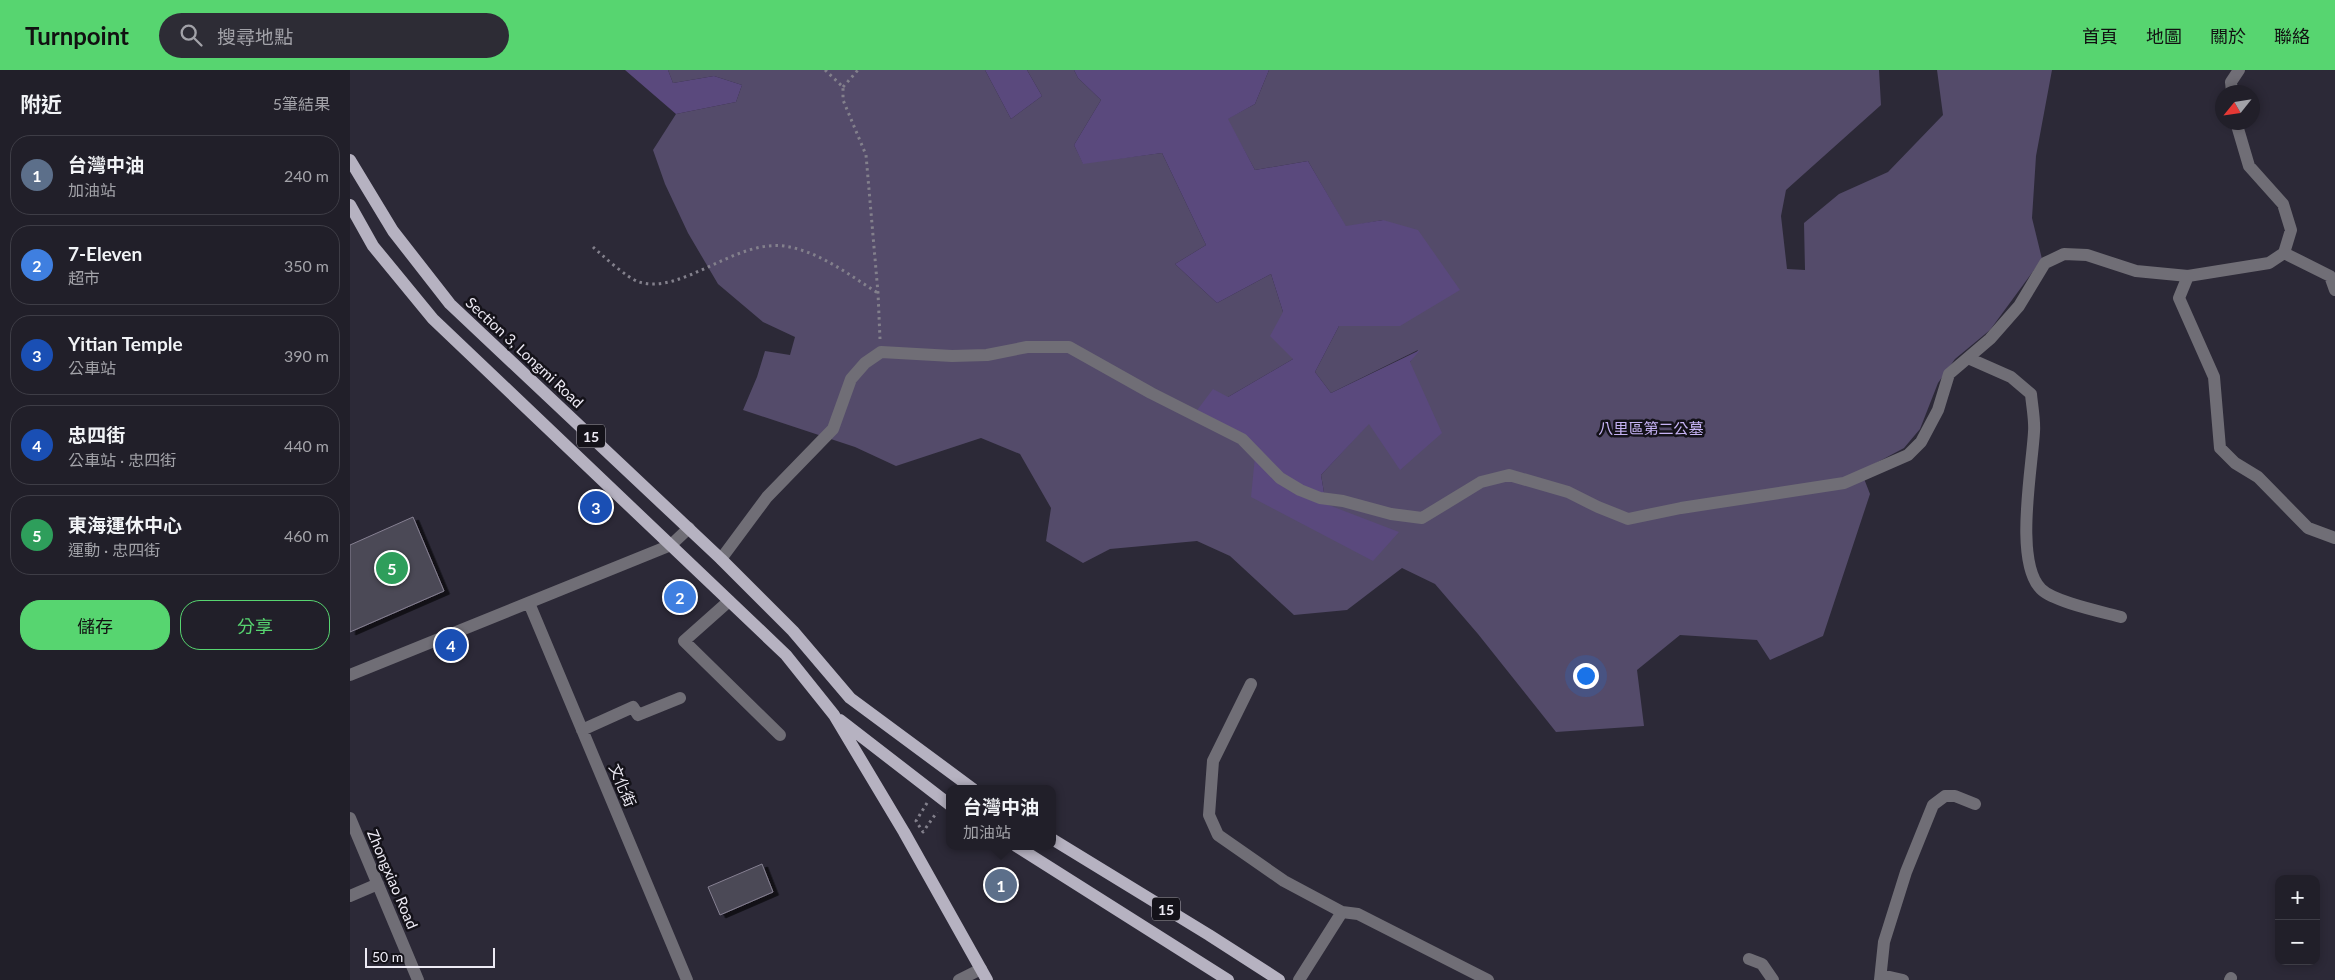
<!DOCTYPE html>
<html lang="zh-TW">
<meta charset="utf-8">
<style>
:root{--surface:#211f29;--page:#2d2c35;--text:#f1f3f6;--muted:#a2a2a8;--line:#3e3d46;--accent:#57d570}
body{margin:0;font-family:Lato,"Noto Sans TC",sans-serif;background:var(--page);color:var(--text)}
.controls{position:absolute;right:15px;bottom:15px;display:grid;overflow:hidden;border-radius:10px;box-shadow:0 2px 8px #0003}
.controls button{width:45px;height:45px;display:grid;place-items:center;padding:0;border:0;border-bottom:1px solid var(--line);background:var(--surface);color:var(--text);font:25px sans-serif}
.compass{position:absolute;left:1865px;top:15px;width:45px;height:45px;border-radius:50%;background:var(--surface);box-shadow:0 2px 8px #0003;rotate:240deg}
.scale{position:absolute;left:15px;bottom:12px;width:130px;box-sizing:border-box;padding-left:5px;border:2px solid #edeaf4;border-top:0;font-size:14px;line-height:18px;white-space:nowrap;color:#edeaf4;-webkit-text-stroke:4px #141219;paint-order:stroke}
.you{position:absolute;left:1235px;top:605px;width:18px;height:18px;margin:-12px;border:4px solid #fff;border-radius:50%;background:#1a73e8;box-shadow:0 0 0 8px #1a73e833}
.badge{display:grid;place-items:center;width:32px;height:32px;border-radius:50%;background:var(--accent);color:#fff;font-size:16px;font-weight:700}
.pin{position:absolute;translate:-50% -50%;border:2px solid #fff;box-shadow:0 1px 5px #0006}
.popup{position:absolute;left:596px;top:715px;width:110px;height:65px;box-sizing:border-box;display:grid;place-content:center;border-radius:10px;background:var(--surface);filter:drop-shadow(0 1px 4px #0005);font-size:16px;white-space:nowrap;color:var(--muted)}
.popup b{font-size:19px;color:var(--text)}
.popup::after{content:'';position:absolute;left:50%;top:100%;margin-left:-10px;border:10px solid transparent;border-top-color:var(--surface)}
.list{margin:0;padding:0;list-style:none}
h2{display:flex;justify-content:space-between;align-items:center;height:65px;margin:0;padding:0 20px;font-size:21px}
h2 small{font-size:16px;font-weight:400;color:var(--muted)}
.list li{display:grid;grid-template-columns:32px 1fr auto;gap:15px;align-items:center;box-sizing:border-box;height:80px;margin:0 10px 10px;padding:0 10px;border:1px solid var(--line);border-radius:20px}
.list b{display:block;font-size:19px;white-space:nowrap}
.list p{margin:0;font-size:16px;white-space:nowrap;color:var(--muted)}
.list em{font-size:16px;font-style:normal;color:var(--muted)}
.actions{display:flex;gap:10px;padding:15px 20px}
.actions a{flex:1;padding:11px 0;border:1px solid var(--accent);border-radius:20px;text-align:center;font-size:18px;color:var(--accent)}
.actions .main{background:var(--accent);color:#111}
.icon{flex:none;width:28px;height:28px;fill:none;stroke:currentColor;stroke-width:2;stroke-linecap:round;stroke-linejoin:round}
.map{position:relative;flex:none;width:1985px;height:910px;overflow:hidden}
header{display:flex;align-items:center;gap:30px;box-sizing:border-box;height:70px;padding:0 25px;background:var(--accent);color:#111}
header strong{font-size:24px}
nav{display:flex;gap:28px;margin-inline-start:auto;font-size:18px}
.search{width:350px;height:45px;background:var(--page);display:flex;align-items:center;gap:12px;box-sizing:border-box;padding:0 18px;border-radius:28px;color:var(--muted);font-size:19px}
main{display:flex}
aside{flex:1;background:var(--surface)}
.map>svg:first-child{display:block}
.green{fill:#544b6a}
.forest{fill:#5a497d}
.building{fill:#4c4857;stroke:#868192;filter:url(#shadow)}
.lines{fill:none;stroke-linecap:round;stroke-linejoin:round}
.path{stroke:#83808c;stroke-width:3;stroke-dasharray:2.5 4;stroke-linecap:butt}
.minor{stroke:#706e76;stroke-width:12}
.major{stroke:#b6b2c1;stroke-width:12}
.labels{text-anchor:middle;dominant-baseline:central;stroke-width:5;stroke-linejoin:round;paint-order:stroke}
.shield{fill:#141219;stroke:#aca9b2;stroke-width:1}
.shield-label{font-size:14px;font-weight:bold;fill:#edeaf4}
.street-label{font-size:15px;fill:#edeaf4;stroke:#141219}
.park-label{font-size:15px;fill:#c6b3f4;stroke:#141219}
</style>
<header>
<strong>Turnpoint</strong>
<div class="search"><svg class="icon" aria-label="search" viewBox="0 0 24 24"><circle cx="10" cy="10" r="6"/><path d="M15 15l6 6"/></svg>搜尋地點</div>
<nav><a>首頁</a><a>地圖</a><a>關於</a><a>聯絡</a></nav>
</header>
<main>
<aside>
<h2>附近<small>5筆結果</small></h2>
<ul class="list">
<li><span class="badge" style="background:#5c6f8a">1</span><div><b>台灣中油</b><p>加油站</p></div><em>240 m</em></li>
<li><span class="badge" style="background:#3f7fe0">2</span><div><b>7-Eleven</b><p>超市</p></div><em>350 m</em></li>
<li><span class="badge" style="background:#1a4fb4">3</span><div><b>Yitian Temple</b><p>公車站</p></div><em>390 m</em></li>
<li><span class="badge" style="background:#1a4fb4">4</span><div><b>忠四街</b><p>公車站 · 忠四街</p></div><em>440 m</em></li>
<li><span class="badge" style="background:#2e9e5b">5</span><div><b>東海運休中心</b><p>運動 · 忠四街</p></div><em>460 m</em></li>
</ul>
<div class="actions"><a class="main">儲存</a><a>分享</a></div>
</aside>
<div class="map">
<svg width="1985" height="910" viewBox="0 0 1985 910">
<defs>
<filter id="shadow"><feDropShadow dx="5.5" dy="3" stdDeviation="0" flood-color="#0009"/></filter>
</defs>
<rect width="100%" height="100%" fill="#2c2937"/>
<!-- green -->
<path class="green" d="M 318,0 L 635,0 L 661,49 L 692,26 L 677,0 L 724,0 L 728,8 L 751,30 L 724,75 L 733,93 L 812,83 L 856,175 L 825,194 L 867,233 L 921,204 L 933,242 L 943,289 L 878,327 L 906,376 L 976,434 L 971,405 L 1019,353 L 1068,280 L 981,323 L 965,302 L 989,256 L 1050,256 L 1033,150 L 996,157 L 958,91 L 905,100 L 877,49 L 905,34 L 919,0 L 1529,0 L 1531,35 L 1436,120 L 1431,146 L 1437,199 L 1455,200 L 1454,153 L 1489,124 L 1538,102 L 1593,45 L 1587,0 L 1702,0 L 1686,86 L 1682,148 L 1692,189 L 1640,260 L 1605,289 L 1588,313 L 1570,359 L 1554,378 L 1511,401 L 1520,424 L 1473,566 L 1420,590 L 1407,570 L 1330,565 L 1287,600 L 1294,656 L 1206,662 L 1128,564 L 1085,514 L 1052,498 L 997,540 L 944,545 L 880,486 L 847,471 L 760,479 L 733,493 L 696,471 L 701,438 L 670,384 L 631,368 L 546,396 L 505,377 L 393,340 L 407,307 L 415,281 L 440,285 L 445,267 L 413,252 L 368,214 L 338,163 L 315,114 L 303,80 L 326,44 L 386,32 L 392,15 L 364,6 L 323,13 Z"/>
<!-- forest -->
<path class="forest" d="M 275,0 L 318,0 L 323,13 L 364,6 L 392,15 L 386,32 L 326,44 Z
M 635,0 L 677,0 L 692,26 L 661,49 Z
M 724,0 L 919,0 L 905,34 L 878,49 L 905,100 L 958,91 L 996,156 L 1033,150 L 1068,160 L 1110,220 L 1050,256 L 989,256 L 965,302 L 981,323 L 1070,280 L 1060,292 L 1092,363 L 1050,400 L 1019,354 L 971,405 L 976,434 L 1049,462 L 1023,491 L 901,427 L 906,376 L 842,347 L 863,319 L 878,327 L 943,289 L 920,266 L 933,242 L 921,204 L 867,233 L 825,194 L 856,175 L 812,83 L 733,94 L 724,75 L 751,30 L 728,8 Z"/>
<!-- building -->
<path class="building" d="M 63,447 L 94,521 L 0,562 L 0,475 Z
M 412,794 L 423,822 L 370,845 L 358,817 Z"/>
<g class="lines">
<!-- path -->
<path class="path" d="M 475,0 L 493,17 L 493,30 L 516,85 L 528,223 L 530,269
M 493,17 L 508,0
M 243,177 C 253,186 277,208 289,212 C 332,225 384,170 434,176 C 469,181 499,205 528,223
M 577,733 L 566,751 L 573,762 L 587,742"/>
<!-- minor -->
<path class="minor" d="M 1882,22 L 1881,12 L 1889,0
M 1934,183 L 1980,206 L 1985,220
M 1838,206 L 1829,228 L 1864,307 L 1870,378 L 1885,393 L 1908,407 L 1958,458 L 1985,468
M 1618,288 L 1661,307 L 1681,324 C 1682,336 1685,350 1684,362 C 1682,399 1664,492 1691,519 C 1704,532 1753,542 1771,547
M 371,489 L 417,427 L 483,359 L 501,309 L 515,293 L 531,282 L 602,286 L 637,285 L 677,277 L 719,277 L 801,323 L 892,369 L 930,408 L 950,420 L 970,428 L 993,431 L 1041,444 L 1072,448 L 1131,412 L 1159,405 L 1218,422 L 1248,437 L 1278,449 L 1331,438 L 1494,413 L 1558,385 L 1571,372 L 1588,340 L 1599,304 L 1640,269 L 1669,236 L 1695,193 L 1714,184 L 1737,185 L 1786,201 L 1838,206 L 1919,193 L 1934,183 L 1941,160 L 1933,134 L 1899,96 L 1886,52
M 379,531 L 334,571 L 430,665
M 179,533 L 337,910
M 0,605 L 321,475 L 339,458
M 901,614 L 863,691 L 859,745 L 868,765 L 934,811 L 992,842
M 232,660 L 283,637 L 288,645 L 330,628
M 0,748 L 68,910
M 0,826 L 28,814
M 1399,889 L 1412,894 L 1423,910
M 1531,905 L 1553,910
M 609,910 L 631,899
M 949,910 L 992,842 L 1008,844 L 1138,910
M 1530,910 L 1534,872 L 1556,802 L 1583,735 L 1595,726 L 1605,726 L 1625,734
M 1880,910 L 1881,908"/>
<!-- major -->
<path class="major" d="M 0,90 L 43,161 L 100,234 L 371,489 L 443,561 L 500,628 L 623,719
M 0,135 L 23,176 L 83,249 L 436,585 L 484,645 L 554,762 L 637,910
M 490,650 L 600,735
M 702,769 L 859,865 L 929,910
M 666,776 L 878,910"/>
</g>
<g class="labels">
<!-- shield labels -->
<g class="shield">
<rect x="227" y="354.5" width="28" height="23" rx="4"/>
<rect x="802" y="827.5" width="28" height="23" rx="4"/>
</g>
<g class="shield-label">
<text x="241" y="366">15</text>
<text x="816" y="839">15</text>
</g>
<!-- street labels -->
<g class="street-label">
<text transform="translate(175 282) rotate(43)">Section 3, Longmi Road</text>
<text transform="translate(273 715) rotate(67)">文化街</text>
<text transform="translate(43 809) rotate(67)">Zhongxiao Road</text>
</g>
<!-- park labels -->
<g class="park-label">
<text x="1301" y="358">八里區第二公墓</text>
</g>
</g>
</svg>
<div class="controls">
<button>+</button>
<button>−</button>
</div>
<svg class="compass" viewBox="-18 -18 36 36"><path d="M0-13l5 13h-10z" fill="#e53935"/><path d="M0 13l5-13h-10z" fill="#a2a2a8"/></svg>
<div class="scale">50 m</div>
<div class="you"></div>
<div class="pin badge" style="left:651px;top:815px;background:#5c6f8a">1</div>
<div class="popup"><b>台灣中油</b>加油站</div>
<div class="pin badge" style="left:330px;top:527px;background:#3f7fe0">2</div>
<div class="pin badge" style="left:246px;top:437px;background:#1a4fb4">3</div>
<div class="pin badge" style="left:101px;top:575px;background:#1a4fb4">4</div>
<div class="pin badge" style="left:42px;top:498px;background:#2e9e5b">5</div>
</div>
</main>
